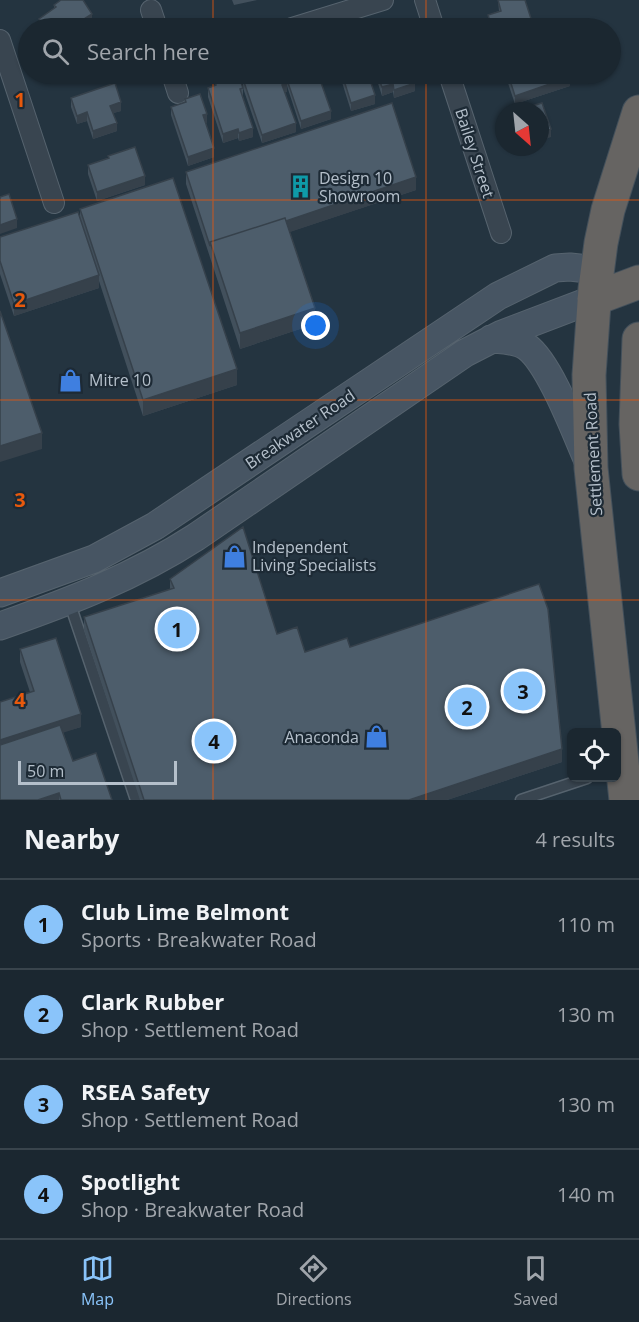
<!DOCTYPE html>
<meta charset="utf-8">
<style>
:root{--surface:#1b2730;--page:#28333c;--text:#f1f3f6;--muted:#a0a5ab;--line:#39444c;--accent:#8ac4fa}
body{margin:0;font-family:"Open Sans",sans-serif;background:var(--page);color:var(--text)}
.controls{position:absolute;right:18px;bottom:18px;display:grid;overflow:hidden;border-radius:9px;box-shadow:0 2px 4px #0004}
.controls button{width:54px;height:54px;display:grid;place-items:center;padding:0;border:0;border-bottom:2px solid var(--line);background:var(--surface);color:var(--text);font:30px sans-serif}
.compass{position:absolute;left:495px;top:102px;width:54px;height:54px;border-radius:50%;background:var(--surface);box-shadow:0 2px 4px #0004;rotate:153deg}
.scale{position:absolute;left:18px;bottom:15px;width:159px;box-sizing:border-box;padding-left:6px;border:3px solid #b5c0cb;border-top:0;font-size:16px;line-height:21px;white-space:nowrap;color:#b5c0cb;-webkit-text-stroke:4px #1d2a35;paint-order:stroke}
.you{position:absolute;left:316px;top:326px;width:21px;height:21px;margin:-15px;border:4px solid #fff;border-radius:50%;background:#1a73e8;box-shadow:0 0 0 9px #1a73e833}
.badge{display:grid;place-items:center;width:39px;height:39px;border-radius:50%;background:var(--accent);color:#111;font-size:20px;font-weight:700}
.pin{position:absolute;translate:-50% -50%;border:3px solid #fff;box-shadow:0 2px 6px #0006}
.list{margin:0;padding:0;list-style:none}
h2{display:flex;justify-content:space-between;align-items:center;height:78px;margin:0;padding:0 24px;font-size:26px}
h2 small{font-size:20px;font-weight:400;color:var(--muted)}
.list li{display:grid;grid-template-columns:39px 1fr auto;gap:18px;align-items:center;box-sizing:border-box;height:90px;padding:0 24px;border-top:2px solid var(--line)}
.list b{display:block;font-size:22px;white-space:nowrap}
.list p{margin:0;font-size:20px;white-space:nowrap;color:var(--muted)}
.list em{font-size:20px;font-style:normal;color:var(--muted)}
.icon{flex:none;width:33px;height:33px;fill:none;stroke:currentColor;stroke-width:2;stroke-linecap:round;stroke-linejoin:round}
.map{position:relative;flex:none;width:639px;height:800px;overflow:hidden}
.search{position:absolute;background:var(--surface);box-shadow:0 2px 4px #0004;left:18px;right:18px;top:18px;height:66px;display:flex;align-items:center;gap:15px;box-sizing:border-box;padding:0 21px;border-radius:33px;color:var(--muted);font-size:22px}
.sheet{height:438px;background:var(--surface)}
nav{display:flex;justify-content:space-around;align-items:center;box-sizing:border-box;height:84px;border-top:2px solid var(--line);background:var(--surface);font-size:16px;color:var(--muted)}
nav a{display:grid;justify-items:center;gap:3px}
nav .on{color:var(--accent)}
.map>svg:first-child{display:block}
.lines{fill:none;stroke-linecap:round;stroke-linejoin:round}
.service-casing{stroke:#56636e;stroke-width:13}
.minor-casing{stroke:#56636e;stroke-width:22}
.secondary-casing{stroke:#56636e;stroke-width:29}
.trunk-casing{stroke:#43505b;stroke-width:35}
.service{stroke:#394550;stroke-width:10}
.minor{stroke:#394550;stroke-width:20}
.secondary{stroke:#475563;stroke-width:27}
.trunk{stroke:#666462;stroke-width:33}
.wall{fill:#42505c}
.shaded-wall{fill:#36414b}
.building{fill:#4d5d6b;stroke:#36414b;stroke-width:1.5}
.grid{fill:none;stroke:#e8590c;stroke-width:1.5;stroke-opacity:0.55}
.labels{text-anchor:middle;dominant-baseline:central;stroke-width:4.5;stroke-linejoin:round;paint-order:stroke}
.street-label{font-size:16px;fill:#b5c0cb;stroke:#1d2a35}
.poi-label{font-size:16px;fill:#b5c0cb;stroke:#1d2a35;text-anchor:start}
.grid-label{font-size:20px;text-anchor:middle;font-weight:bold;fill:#e8590c;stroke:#1d2a35;stroke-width:4.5;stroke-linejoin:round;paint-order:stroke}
</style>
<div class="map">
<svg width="639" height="800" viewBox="0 0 639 800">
<rect width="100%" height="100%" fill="#243440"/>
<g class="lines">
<defs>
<path id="service" d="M 69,601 L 136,800
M 521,800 L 587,778"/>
<path id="minor" d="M 425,0 L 434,28
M 151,10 L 157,28
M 292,28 L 383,0
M 0,40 L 54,203
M 172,74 L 178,93
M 449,74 L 501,233"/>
<path id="secondary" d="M 491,339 C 504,340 517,340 527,347 C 550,364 576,434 588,461
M 0,593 L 94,559 L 155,526 L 498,296 L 555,268 L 570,267 L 597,270
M 0,626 C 69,602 134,577 196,537 L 465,353 L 502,334 L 594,299"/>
<path id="trunk" d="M 594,299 L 639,282
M 639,339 L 636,424 L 639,474
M 626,800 L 591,468 L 589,375 L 595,289 L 601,243 L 608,210 L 639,112"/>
</defs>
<!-- service casing -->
<use href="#service" class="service-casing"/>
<!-- minor casing -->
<use href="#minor" class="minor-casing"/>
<!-- secondary casing -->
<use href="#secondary" class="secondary-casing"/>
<!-- trunk casing -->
<use href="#trunk" class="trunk-casing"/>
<!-- service -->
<use href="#service" class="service"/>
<!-- minor -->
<use href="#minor" class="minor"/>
<!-- secondary -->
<use href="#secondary" class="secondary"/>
<!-- trunk -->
<use href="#trunk" class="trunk"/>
</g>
<!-- wall -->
<path class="wall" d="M 232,0 L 257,0 L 234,5 Z
M 498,0 L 534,28 L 489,28 L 488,23 L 488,15 L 499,11 Z
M 54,5 L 92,22 L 83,28 L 40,28 L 39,27 L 39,19 L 54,8 Z
M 57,74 L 102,74 L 102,79 L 90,84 L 89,80 L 78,84 L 75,77 L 60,82 Z
M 218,74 L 243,88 L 243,79 L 260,74 L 325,74 L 325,79 L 320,80 L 331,119 L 301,129 L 287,86 L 287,92 L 285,92 L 296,132 L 262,143 L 243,88 L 243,97 L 253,137 L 239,141 L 238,138 L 223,143 L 208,97 L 208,88 L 215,86 L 215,81 L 218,80 Z
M 328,74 L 368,74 L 375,104 L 351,111 L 341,79 L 330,83 Z
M 375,74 L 412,74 L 415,91 L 394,98 L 393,92 L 382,96 Z
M 505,74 L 571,74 L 569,74 L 570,86 L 515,104 Z
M 71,98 L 121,111 L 113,113 L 117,131 L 93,139 L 87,121 L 77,124 L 71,107 Z
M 185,99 L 207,123 L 206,123 L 214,157 L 188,166 L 171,115 L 171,107 L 185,102 Z
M 108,156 L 145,185 L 97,201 L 88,174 L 88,165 L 108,158 Z
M 186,172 L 416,190 L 289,232 L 315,324 L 240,349 L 186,184 Z
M 80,209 L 237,385 L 143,416 L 99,281 L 99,288 L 14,316 L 0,274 L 0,237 L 80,219 Z
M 170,579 L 277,634 L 305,652 L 350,647 L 562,762 L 447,800 L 140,800 L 84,630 L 84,617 L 170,589 Z
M 20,649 L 81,727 L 63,732 L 73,761 L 112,800 L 0,800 L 30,692 L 20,662 Z"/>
<!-- shaded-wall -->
<path class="shaded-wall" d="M 92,14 L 92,22 L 83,28 L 70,28 Z
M 60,74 L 75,74 L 75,77 L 60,82 Z
M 82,74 L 89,74 L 89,80 L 78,84 L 78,75 Z
M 94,74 L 102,74 L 102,79 L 90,84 L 90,75 Z
M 318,74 L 325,74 L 325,79 L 318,81 Z
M 330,74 L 341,74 L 341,79 L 330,83 Z
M 570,77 L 570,86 L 515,104 L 515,96 Z
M 287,83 L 287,92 L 282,93 L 282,85 Z
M 415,83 L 415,91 L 394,98 L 394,90 Z
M 393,84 L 393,92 L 382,96 L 382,87 Z
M 375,95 L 375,104 L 351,111 L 351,103 Z
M 121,102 L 121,111 L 110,114 L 110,106 Z
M 331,111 L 331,119 L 301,129 L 301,121 Z
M 87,112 L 87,121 L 77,124 L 77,116 Z
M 207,114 L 207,123 L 203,124 L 203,115 Z
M 117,123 L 117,131 L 93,139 L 93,131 Z
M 296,123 L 296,132 L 262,143 L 262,135 Z
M 253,128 L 253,137 L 239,141 L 239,133 Z
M 238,129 L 238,138 L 223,143 L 223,134 Z
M 551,129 L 551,137 L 540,141 L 540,133 Z
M 214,148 L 214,157 L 188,166 L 188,157 Z
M 145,176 L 145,185 L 97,201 L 97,192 Z
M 416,177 L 416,190 L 215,257 L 211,245 Z
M 17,219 L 17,228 L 0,234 L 0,225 Z
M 99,275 L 99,288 L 14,316 L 14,304 Z
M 315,308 L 315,324 L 240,349 L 240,333 Z
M 237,369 L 237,385 L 143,416 L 143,400 Z
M 42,433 L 42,449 L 0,462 L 0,446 Z
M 81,714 L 81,727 L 0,753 L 0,740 Z
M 562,749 L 562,762 L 447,800 L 409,800 Z
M 59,793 L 59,800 L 38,800 Z"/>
<!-- building -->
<path class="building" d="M 61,0 L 83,0 L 92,14 L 70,28 L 46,28 L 39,19 L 56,7 L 54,5 Z
M 498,0 L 525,0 L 534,28 L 492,28 L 488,15 L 501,11 Z
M 580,24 L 582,28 L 566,28 Z
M 389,25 L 396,28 L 383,28 L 388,27 Z
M 218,74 L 238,74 L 243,88 L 240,89 L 253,128 L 239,133 L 238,129 L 223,134 L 208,88 L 216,85 L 215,81 L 220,79 Z
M 260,74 L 283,74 L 287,83 L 282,85 L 296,123 L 262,135 L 243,79 Z
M 285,74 L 318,74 L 331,111 L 301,121 Z
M 342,74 L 368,74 L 375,95 L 351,103 Z
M 377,74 L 412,74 L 415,83 L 394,90 L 393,84 L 382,87 Z
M 508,74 L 569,74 L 570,77 L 515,96 Z
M 115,83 L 121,102 L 110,106 L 117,123 L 93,131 L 87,112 L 77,116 L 71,98 Z
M 200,94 L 207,114 L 203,115 L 214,148 L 188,157 L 171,107 L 186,102 L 185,99 Z
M 392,103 L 416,177 L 286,221 L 285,218 L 210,242 L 210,246 L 186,172 Z
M 542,103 L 551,129 L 540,133 L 540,111 L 523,111 L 522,109 Z
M 135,147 L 145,176 L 97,192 L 88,165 L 109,158 L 108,156 Z
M 173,178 L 237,369 L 143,400 L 80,209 Z
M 9,194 L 17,219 L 0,225 L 0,197 Z
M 78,212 L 99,275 L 14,304 L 0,261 L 0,237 Z
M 285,218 L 315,308 L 240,333 L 210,242 Z
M 0,311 L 42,433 L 0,446 Z
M 243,527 L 277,634 L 297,627 L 305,652 L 347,638 L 350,647 L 539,584 L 548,609 L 562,749 L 409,800 L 144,800 L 84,617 L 174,588 L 170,579 Z
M 56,638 L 81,714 L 0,740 L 0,702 L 34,691 L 20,649 Z
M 60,725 L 73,761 L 96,753 L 112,800 L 61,800 L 59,793 L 38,800 L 0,800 L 0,745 Z"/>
<!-- grid -->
<path class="grid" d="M 213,0 L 213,28M 426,0 L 426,28M 213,74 L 213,800M 426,74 L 426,800M 0,200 L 639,200M 0,400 L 639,400M 0,600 L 639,600"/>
<!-- icons -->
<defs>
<symbol id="building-bare" viewBox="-9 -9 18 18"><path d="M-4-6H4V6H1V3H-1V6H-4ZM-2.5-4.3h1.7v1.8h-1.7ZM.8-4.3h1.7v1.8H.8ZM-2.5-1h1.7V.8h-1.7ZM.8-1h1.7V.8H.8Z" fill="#0f9aa8" stroke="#1d2a35" stroke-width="2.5" paint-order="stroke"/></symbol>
<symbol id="shop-bare" viewBox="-9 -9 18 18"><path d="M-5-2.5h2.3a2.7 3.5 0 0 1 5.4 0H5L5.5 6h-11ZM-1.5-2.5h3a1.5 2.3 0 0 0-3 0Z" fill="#3f7fe0" stroke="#1d2a35" stroke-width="2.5" paint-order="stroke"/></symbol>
</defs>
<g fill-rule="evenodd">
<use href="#building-bare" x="284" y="170" width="33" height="33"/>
<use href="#shop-bare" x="54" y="364" width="33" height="33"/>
<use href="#shop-bare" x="218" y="540" width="33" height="33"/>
<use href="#shop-bare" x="360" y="720" width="33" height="33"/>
</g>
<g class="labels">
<!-- street labels -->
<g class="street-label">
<text transform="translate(475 153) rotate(72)">Bailey Street</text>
<text transform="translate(300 429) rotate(-34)">Breakwater Road</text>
<text transform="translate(593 454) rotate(-93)">Settlement Road</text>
</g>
<!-- poi labels -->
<g class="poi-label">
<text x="319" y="178">Design 10<tspan x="319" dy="18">Showroom</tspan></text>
<text x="89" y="380">Mitre 10</text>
<text x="252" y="547">Independent<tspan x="252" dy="18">Living Specialists</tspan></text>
<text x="359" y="737" text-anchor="end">Anaconda</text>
</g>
</g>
<g class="grid-label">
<text x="20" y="107">1</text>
<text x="20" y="307">2</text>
<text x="20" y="507">3</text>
<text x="20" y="707">4</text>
</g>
</svg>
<div class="controls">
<button><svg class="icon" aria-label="locate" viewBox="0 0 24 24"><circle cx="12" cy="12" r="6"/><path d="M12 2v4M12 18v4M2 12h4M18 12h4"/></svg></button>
</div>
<svg class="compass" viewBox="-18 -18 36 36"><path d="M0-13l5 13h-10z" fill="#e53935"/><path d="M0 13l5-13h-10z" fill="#a0a5ab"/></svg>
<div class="scale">50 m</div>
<div class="you"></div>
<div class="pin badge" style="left:177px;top:629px">1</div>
<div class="pin badge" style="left:467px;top:707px">2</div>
<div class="pin badge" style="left:523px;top:691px">3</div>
<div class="pin badge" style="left:214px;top:741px">4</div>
<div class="search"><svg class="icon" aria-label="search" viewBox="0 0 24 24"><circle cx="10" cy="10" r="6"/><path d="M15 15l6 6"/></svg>Search here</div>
</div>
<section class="sheet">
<h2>Nearby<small>4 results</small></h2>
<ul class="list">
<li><span class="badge">1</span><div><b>Club Lime Belmont</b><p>Sports · Breakwater Road</p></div><em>110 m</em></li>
<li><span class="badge">2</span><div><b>Clark Rubber</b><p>Shop · Settlement Road</p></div><em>130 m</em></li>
<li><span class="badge">3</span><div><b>RSEA Safety</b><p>Shop · Settlement Road</p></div><em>130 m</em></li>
<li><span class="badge">4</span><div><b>Spotlight</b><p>Shop · Breakwater Road</p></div><em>140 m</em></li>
</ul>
</section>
<nav>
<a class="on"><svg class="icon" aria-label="map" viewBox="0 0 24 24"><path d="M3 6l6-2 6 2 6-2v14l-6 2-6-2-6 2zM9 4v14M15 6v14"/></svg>Map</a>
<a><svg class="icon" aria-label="directions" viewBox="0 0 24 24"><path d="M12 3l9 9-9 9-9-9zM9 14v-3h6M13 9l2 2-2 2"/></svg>Directions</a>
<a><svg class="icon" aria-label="saved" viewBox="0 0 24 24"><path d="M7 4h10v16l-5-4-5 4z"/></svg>Saved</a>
</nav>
